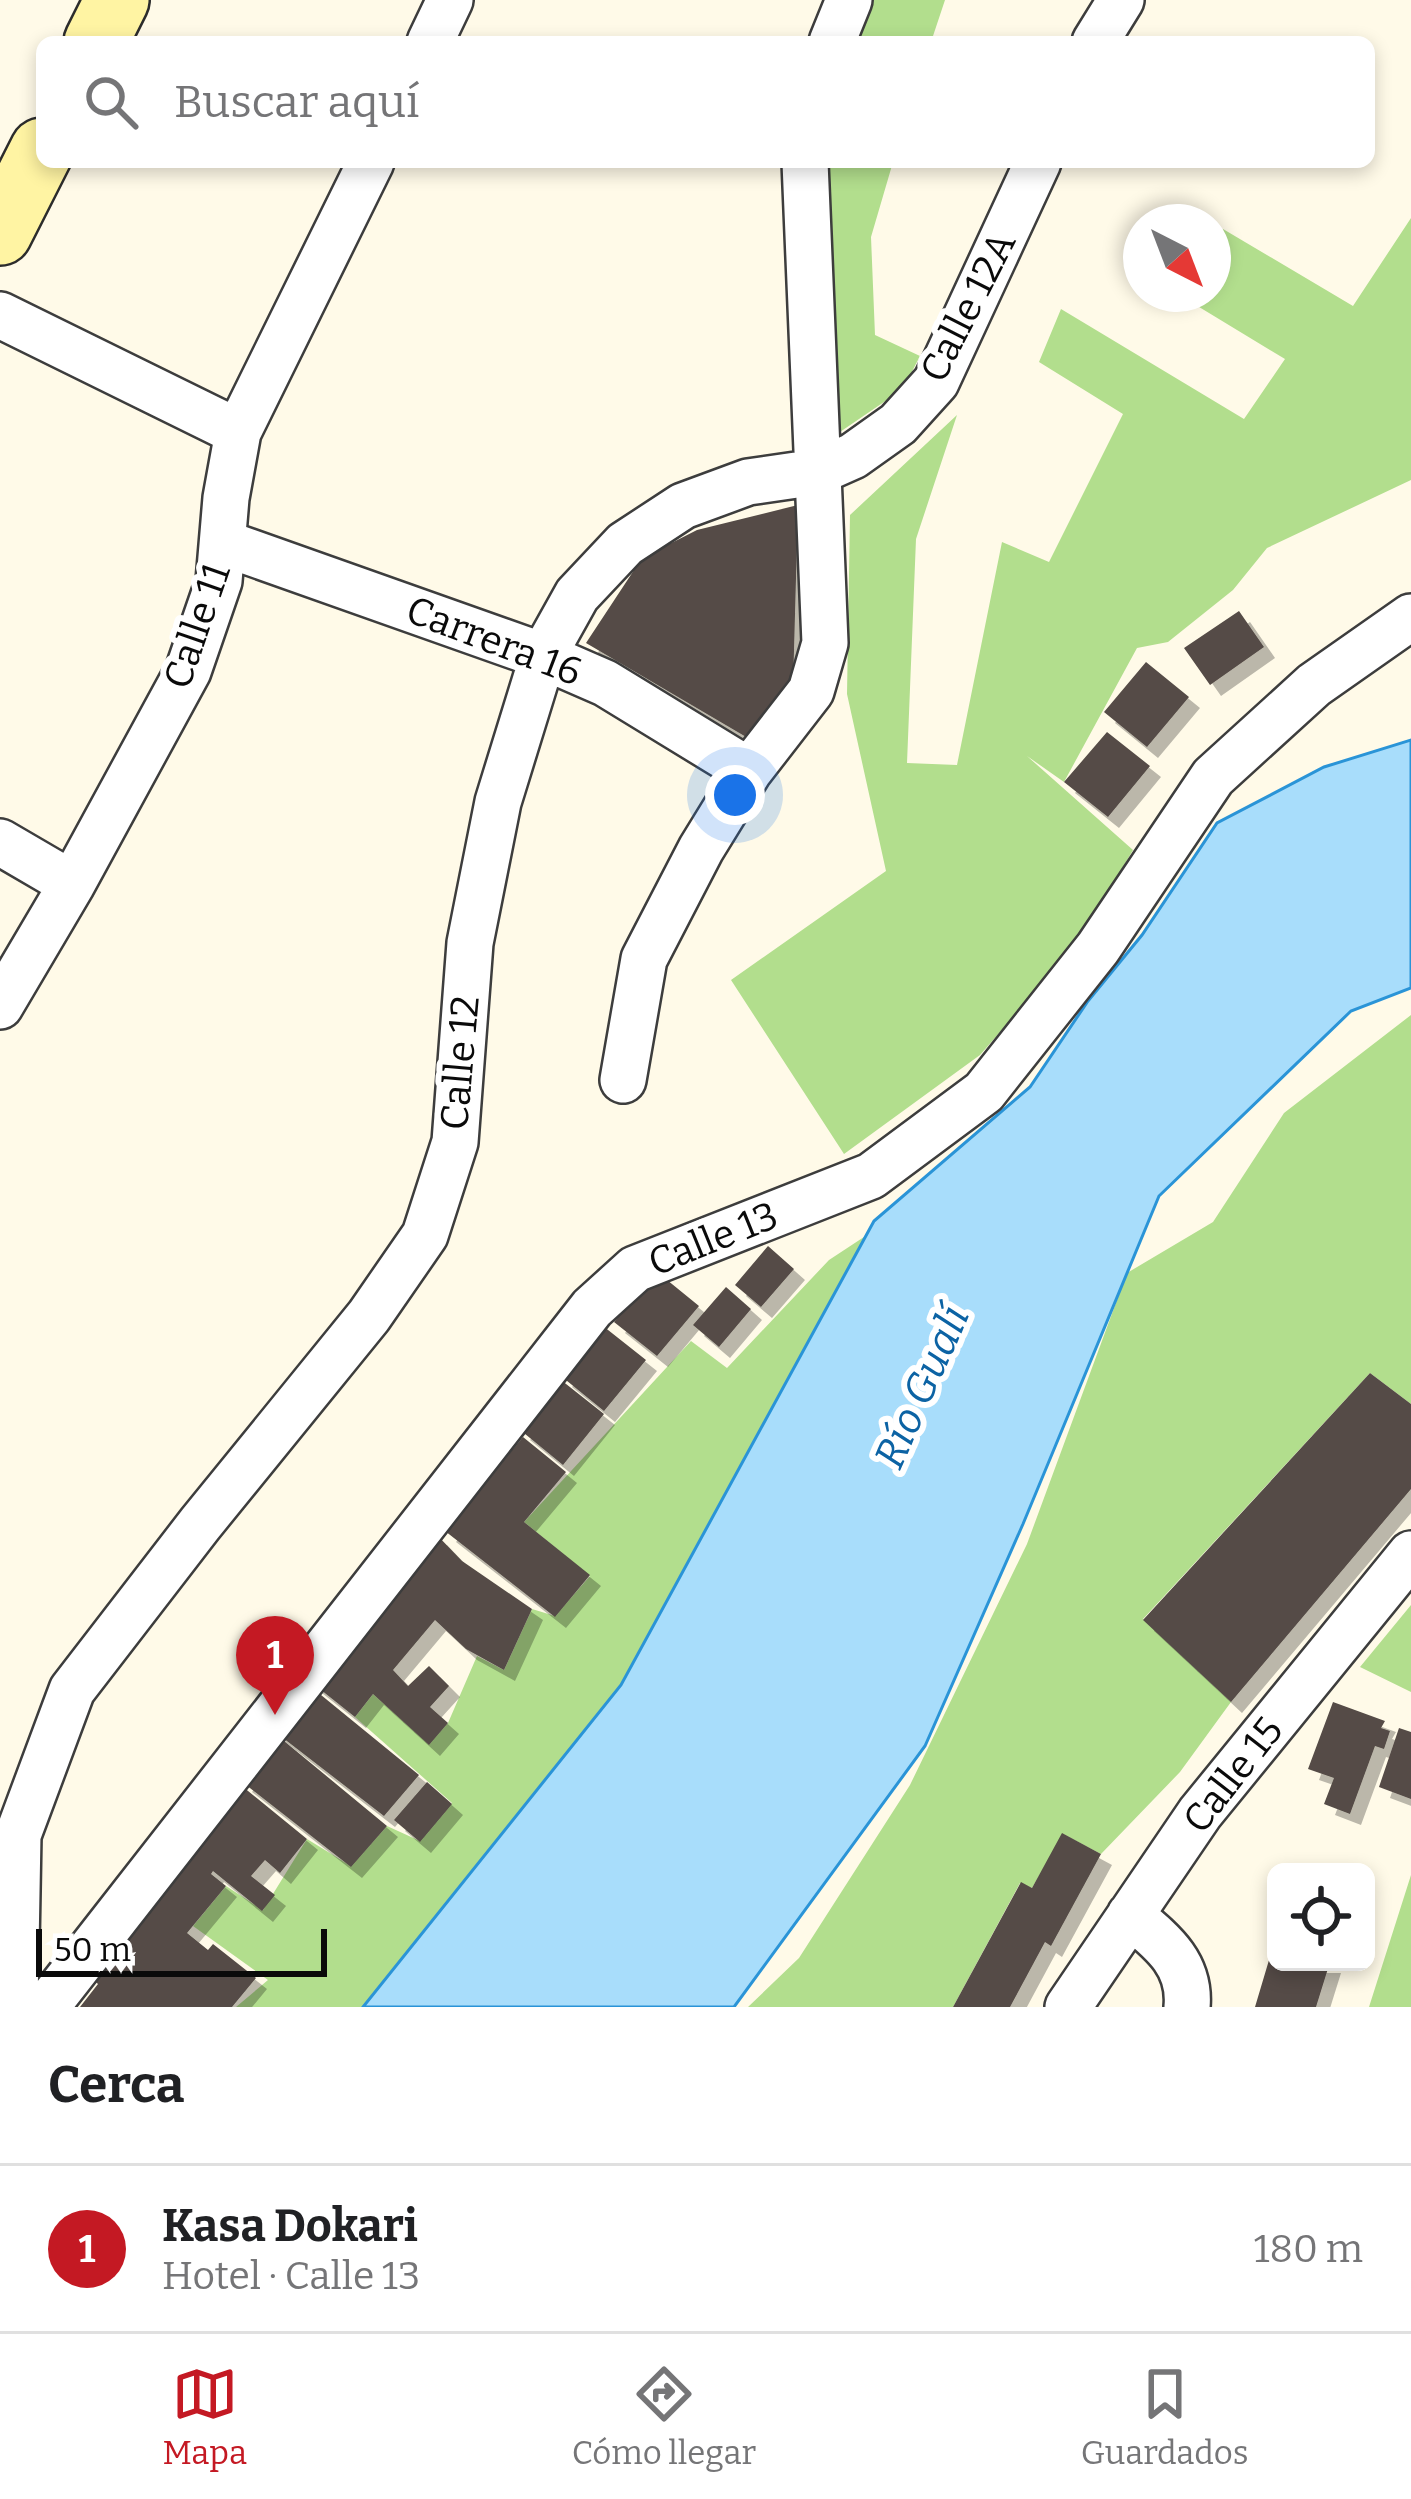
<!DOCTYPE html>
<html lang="es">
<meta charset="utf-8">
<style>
:root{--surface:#fff;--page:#f6f6f6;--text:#202124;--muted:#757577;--line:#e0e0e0;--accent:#c41923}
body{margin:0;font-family:Bitter,serif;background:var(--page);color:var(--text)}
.controls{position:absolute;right:36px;bottom:36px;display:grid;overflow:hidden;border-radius:18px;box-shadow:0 6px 18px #0003}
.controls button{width:108px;height:108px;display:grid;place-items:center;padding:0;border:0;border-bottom:3px solid var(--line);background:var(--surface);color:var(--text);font:60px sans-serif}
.compass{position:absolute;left:1123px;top:204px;width:108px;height:108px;border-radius:50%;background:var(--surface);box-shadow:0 6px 18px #0003;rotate:138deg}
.scale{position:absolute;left:36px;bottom:30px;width:291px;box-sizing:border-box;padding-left:12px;border:6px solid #0a0a0a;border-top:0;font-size:33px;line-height:42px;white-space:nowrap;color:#0a0a0a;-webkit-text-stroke:9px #fff;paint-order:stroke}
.you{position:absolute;left:735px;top:795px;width:42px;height:42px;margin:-30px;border:9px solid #fff;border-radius:50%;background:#1a73e8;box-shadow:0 0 0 18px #1a73e833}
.badge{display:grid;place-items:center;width:78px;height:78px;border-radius:50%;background:var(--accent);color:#fff;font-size:39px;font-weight:700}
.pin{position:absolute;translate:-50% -99px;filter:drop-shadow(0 3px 6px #0008)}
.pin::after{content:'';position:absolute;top:63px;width:42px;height:36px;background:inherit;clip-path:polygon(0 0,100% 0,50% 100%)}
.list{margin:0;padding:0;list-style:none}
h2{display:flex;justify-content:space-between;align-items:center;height:156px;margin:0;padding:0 48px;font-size:51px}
h2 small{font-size:39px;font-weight:400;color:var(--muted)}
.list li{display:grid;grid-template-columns:78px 1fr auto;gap:36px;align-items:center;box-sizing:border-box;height:168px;padding:0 48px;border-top:3px solid var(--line)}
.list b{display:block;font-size:45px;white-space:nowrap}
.list p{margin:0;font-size:39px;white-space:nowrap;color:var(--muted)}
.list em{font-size:39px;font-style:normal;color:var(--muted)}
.icon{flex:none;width:66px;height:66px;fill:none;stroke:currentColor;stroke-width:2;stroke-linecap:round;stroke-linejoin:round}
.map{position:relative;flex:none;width:1411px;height:2007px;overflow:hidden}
.search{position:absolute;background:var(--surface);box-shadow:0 6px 18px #0003;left:36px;right:36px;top:36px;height:132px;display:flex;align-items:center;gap:30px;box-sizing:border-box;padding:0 42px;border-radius:18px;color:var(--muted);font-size:45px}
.sheet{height:324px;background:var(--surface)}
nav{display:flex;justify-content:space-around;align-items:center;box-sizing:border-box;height:168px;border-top:3px solid var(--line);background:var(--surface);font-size:33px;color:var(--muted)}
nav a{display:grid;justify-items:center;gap:6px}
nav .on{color:var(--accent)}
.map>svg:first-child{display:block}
.forest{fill:#b2de8d}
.water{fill:#a8ddfb;stroke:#2a94d7;stroke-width:3}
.building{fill:#544b46;filter:url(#shadow)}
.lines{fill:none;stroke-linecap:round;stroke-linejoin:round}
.street-casing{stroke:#3d3d3d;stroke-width:50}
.secondary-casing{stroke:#2c2c2c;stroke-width:68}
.street{stroke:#fff;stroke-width:45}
.secondary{stroke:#fff4a3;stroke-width:63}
.labels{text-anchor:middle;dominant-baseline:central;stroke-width:12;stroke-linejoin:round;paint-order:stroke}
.street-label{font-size:39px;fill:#0a0a0a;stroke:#fff}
.water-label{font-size:42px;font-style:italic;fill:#0c63a4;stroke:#fff}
</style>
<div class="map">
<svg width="1411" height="2007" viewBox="0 0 1411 2007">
<defs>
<filter id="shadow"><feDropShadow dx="11" dy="11" stdDeviation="0" flood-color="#0004"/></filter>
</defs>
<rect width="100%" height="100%" fill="#fffae8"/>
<!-- forest -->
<path class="forest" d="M 863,0 L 945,0 L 931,42 L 845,42 Z
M 827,162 L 893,162 L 871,237 L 875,335 L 920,356 L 903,389 L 837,434 Z
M 1411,218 L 1411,480 L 1267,548 L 1233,590 L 1168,642 L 1137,648 L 1064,782 L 1027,756 L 1133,850 L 1080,940 L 980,1055 L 844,1154 L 731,980 L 886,871 L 847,694 L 850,515 L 957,415 L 916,539 L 907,763 L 957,765 L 1002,542 L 1049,562 L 1123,414 L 1039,362 L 1061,309 L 1244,419 L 1285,359 L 1181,296 L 1213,294 L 1213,244 L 1223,229 L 1353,306 Z
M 1411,1015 L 1411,1404 L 1370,1373 L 1143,1619 L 1231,1702 L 1180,1772 L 1101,1854 L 1063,1834 L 1032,1888 L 1020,1883 L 953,2007 L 748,2007 L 799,1958 L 910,1785 L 1027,1544 L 1127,1273 L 1213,1222 L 1284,1113 Z
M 867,1235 L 621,1685 L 363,2007 L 236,2007 L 268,1980 L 193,1926 L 226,1886 L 263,1910 L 307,1839 L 351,1866 L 387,1826 L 420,1841 L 452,1803 L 355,1717 L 373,1694 L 429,1744 L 448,1723 L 477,1656 L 504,1670 L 532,1609 L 555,1616 L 590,1576 L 524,1522 L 691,1341 L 727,1368 L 829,1260 Z
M 1411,1605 L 1411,1692 L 1360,1667 Z
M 1411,1875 L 1411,2007 L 1369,2007 Z"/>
<!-- water -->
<path class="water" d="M 1411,740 L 1411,988 L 1351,1011 L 1159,1196 L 1023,1524 L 925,1746 L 734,2007 L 363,2007 L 621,1685 L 874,1221 L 1030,1087 L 1088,1001 L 1142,935 L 1217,823 L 1324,767 Z"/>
<!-- building -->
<path class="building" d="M 798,505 L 793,687 L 753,741 L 586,643 L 642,558 L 697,530 Z
M 1239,611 L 1264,647 L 1210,685 L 1184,648 Z
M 1146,662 L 1189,697 L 1147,747 L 1104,712 Z
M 1107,732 L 1150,766 L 1108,817 L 1064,782 Z
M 768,1246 L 794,1269 L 761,1307 L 735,1285 Z
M 656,1271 L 699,1306 L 657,1356 L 614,1322 Z
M 726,1287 L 751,1309 L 719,1347 L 693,1325 Z
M 603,1326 L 646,1360 L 604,1411 L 561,1376 Z
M 1370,1373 L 1411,1404 L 1411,1489 L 1231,1702 L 1143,1620 Z
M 561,1380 L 604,1414 L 563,1465 L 519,1429 Z
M 523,1437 L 566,1472 L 524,1522 L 590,1575 L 555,1617 L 445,1531 Z
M 436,1534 L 462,1561 L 532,1609 L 504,1670 L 466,1649 L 435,1620 L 393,1670 L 408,1686 L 429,1666 L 449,1686 L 430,1707 L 448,1723 L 429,1745 L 373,1694 L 355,1717 L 311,1682 Z
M 310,1686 L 419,1775 L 384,1816 L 274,1731 Z
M 1333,1702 L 1385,1721 L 1381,1728 L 1390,1731 L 1384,1749 L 1375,1746 L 1350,1814 L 1324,1804 L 1334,1778 L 1308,1769 Z
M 1399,1728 L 1411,1732 L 1411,1799 L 1379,1787 Z
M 278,1736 L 387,1826 L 351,1867 L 241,1781 Z
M 237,1782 L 307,1839 L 280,1873 L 265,1860 L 251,1876 L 275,1895 L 262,1911 L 213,1871 L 211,1874 L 226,1886 L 187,1933 L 208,1950 L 213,1944 L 256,1978 L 232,2007 L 80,2007 L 98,1984 L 87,1974 Z
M 427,1782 L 452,1804 L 420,1842 L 394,1820 Z
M 1062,1833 L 1101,1854 L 1051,1946 L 1045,1942 L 1010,2007 L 953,2007 L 1021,1882 L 1032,1888 Z
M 1275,1940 L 1276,1962 L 1330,1962 L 1316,2007 L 1255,2007 Z"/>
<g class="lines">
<defs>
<path id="street" d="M 430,42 L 450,0
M 832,42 L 849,0
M 1095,42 L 1121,0
M 0,315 L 238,432
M 224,543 L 543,656 L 605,683 L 749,771
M 0,842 L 72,884
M 0,1006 L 72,884 L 188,671 L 219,581 L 226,498 L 238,432 L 371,162
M 623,1080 L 644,959 L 701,849 L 749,771 L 811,691 L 825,643 L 805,162
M 1130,1915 C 1161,1941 1191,1963 1187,2007
M 15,2003 L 18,1835 L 72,1690 L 200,1524 L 369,1316 L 425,1235 L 455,1142 L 470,943 L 498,802 L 543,656 L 577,595 L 625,544 L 683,506 L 748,482 L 817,472 L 853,456 L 898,424 L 936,382 L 1038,162
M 46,2007 L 592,1308 L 635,1269 L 871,1176 L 984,1092 L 1098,948 L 1213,777 L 1314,685 L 1411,617
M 1068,2007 L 1200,1813 L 1411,1554"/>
<path id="secondary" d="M 96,42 L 117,0
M 0,233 L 42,150"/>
</defs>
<!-- street casing -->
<use href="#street" class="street-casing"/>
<!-- secondary casing -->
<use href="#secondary" class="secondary-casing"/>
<!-- street -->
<use href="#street" class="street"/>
<!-- secondary -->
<use href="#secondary" class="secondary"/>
</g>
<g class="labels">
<!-- street labels -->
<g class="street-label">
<text transform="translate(968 307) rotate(-63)">Calle 12A</text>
<text transform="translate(197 626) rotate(-71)">Calle 11</text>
<text transform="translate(494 641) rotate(21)">Carrera 16</text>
<text transform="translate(460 1063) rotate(-85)">Calle 12</text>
<text transform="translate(713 1239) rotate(-22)">Calle 13</text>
<text transform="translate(1233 1775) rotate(-52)">Calle 15</text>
</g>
<!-- water labels -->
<g class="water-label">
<text transform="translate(922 1387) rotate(-66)">Río Gualí</text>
</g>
</g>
</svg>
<div class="controls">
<button><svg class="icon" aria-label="locate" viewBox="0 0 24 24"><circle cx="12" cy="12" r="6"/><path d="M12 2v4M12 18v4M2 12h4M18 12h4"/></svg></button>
</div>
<svg class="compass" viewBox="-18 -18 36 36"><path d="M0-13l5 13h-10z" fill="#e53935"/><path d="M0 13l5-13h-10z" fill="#757577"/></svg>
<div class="scale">50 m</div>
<div class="you"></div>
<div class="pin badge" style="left:275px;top:1715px">1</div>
<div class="search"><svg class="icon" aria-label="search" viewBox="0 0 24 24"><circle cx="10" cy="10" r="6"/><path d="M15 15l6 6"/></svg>Buscar aquí</div>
</div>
<section class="sheet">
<h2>Cerca<small></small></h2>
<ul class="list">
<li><span class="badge">1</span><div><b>Kasa Dokari</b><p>Hotel · Calle 13</p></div><em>180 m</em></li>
</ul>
</section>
<nav>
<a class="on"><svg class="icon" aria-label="map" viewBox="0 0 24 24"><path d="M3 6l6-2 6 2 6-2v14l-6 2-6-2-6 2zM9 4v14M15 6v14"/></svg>Mapa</a>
<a><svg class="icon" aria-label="directions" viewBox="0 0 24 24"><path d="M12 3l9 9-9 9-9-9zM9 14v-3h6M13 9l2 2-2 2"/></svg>Cómo llegar</a>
<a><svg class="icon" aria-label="saved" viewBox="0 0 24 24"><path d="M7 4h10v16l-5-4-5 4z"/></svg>Guardados</a>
</nav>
